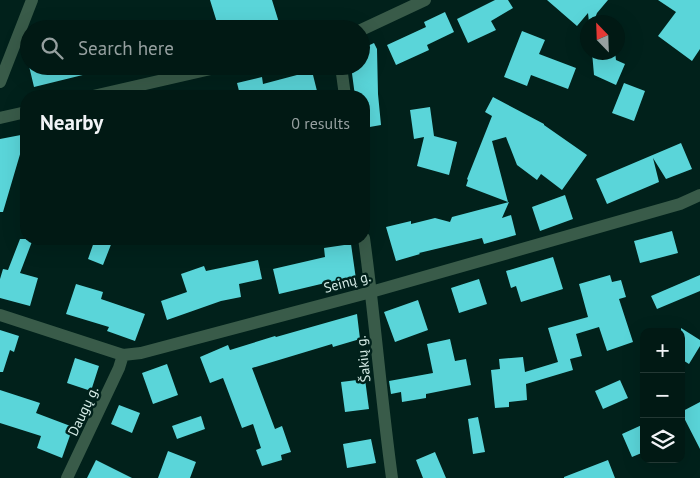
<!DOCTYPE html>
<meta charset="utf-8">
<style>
:root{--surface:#011914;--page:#0b221d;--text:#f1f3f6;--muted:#96a0a0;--line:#233834}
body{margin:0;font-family:"PT Sans",sans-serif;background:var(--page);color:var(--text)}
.controls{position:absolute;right:15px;bottom:15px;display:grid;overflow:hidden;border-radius:10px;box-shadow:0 5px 20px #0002}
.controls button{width:45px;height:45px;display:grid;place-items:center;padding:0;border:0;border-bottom:1px solid var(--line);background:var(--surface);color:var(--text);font:25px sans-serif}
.compass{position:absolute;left:580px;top:15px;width:45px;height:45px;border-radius:50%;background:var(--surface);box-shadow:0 5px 20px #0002;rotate:337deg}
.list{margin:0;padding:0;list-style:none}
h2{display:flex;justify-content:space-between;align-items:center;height:65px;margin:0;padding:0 20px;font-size:21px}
h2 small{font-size:16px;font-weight:400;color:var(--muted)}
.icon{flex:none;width:28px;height:28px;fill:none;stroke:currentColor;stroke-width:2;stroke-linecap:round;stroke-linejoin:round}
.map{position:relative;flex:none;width:700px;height:478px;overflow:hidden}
.search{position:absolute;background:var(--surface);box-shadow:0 5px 20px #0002;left:20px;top:20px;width:350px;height:55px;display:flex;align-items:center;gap:12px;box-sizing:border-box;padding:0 18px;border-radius:28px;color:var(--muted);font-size:19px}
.panel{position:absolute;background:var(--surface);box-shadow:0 5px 20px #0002;left:20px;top:90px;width:350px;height:155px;border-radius:20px}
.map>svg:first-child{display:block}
.building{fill:#5ad5d9}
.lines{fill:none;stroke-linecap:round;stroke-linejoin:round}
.minor{stroke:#395b49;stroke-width:12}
.labels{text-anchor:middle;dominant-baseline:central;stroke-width:5;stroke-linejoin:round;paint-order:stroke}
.street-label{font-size:14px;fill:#d5ebe6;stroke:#01211b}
</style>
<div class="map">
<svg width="700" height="478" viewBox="0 0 700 478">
<rect width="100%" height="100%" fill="#01211b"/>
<!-- building -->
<path class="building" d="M 210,0 L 272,0 L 281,29 L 219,29 Z
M 495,0 L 508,0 L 513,8 L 491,21 L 496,30 L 468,43 L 457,19 Z
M 547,0 L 608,0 L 597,13 L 595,18 L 593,17 L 589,22 L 588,13 L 577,26 Z
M 658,0 L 700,0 L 700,49 L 692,61 L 658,36 L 676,12 Z
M 445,12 L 454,32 L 427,45 L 429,50 L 396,65 L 387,45 L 426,27 L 424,22 Z
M 522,31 L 545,40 L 539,54 L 576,68 L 568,89 L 531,75 L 527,86 L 504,77 Z
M 374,43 L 377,49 L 378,94 L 381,125 L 364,128 L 364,96 L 355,96 L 351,66 L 361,66 L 361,49 Z
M 592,52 L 615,52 L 616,60 L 625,64 L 616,85 L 594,75 Z
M 29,66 L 99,66 L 99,71 L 34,87 Z
M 312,71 L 317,91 L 298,96 L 235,96 L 234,93 L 239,91 L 237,83 L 262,77 L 263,84 Z
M 624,83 L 645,91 L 634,121 L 612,113 Z
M 493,97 L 544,124 L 544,125 L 587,155 L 562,190 L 541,174 L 537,180 L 517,165 L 506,137 L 492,141 L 508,202 L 466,186 L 468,180 L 467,179 L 492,116 L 485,112 Z
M 430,107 L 434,136 L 457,142 L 449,175 L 417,166 L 424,137 L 414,139 L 410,110 Z
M 26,134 L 3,212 L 0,212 L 0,139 Z
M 681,143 L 692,169 L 666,179 L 653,158 L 659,182 L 607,204 L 596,179 Z
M 565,195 L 573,219 L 540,231 L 532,207 Z
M 509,202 L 502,218 L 511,215 L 516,235 L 484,244 L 482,238 L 419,253 L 420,254 L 396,261 L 386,227 L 411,221 L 411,224 L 435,218 L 450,222 L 452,217 Z
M 672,231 L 678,253 L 640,263 L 634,241 Z
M 20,239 L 33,239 L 20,273 L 38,278 L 30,306 L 0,298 L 0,279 L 3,269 L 8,270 Z
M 95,239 L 103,239 L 112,242 L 103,265 L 88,259 Z
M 351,244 L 356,279 L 321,284 L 279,294 L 273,269 L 325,257 L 324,248 Z
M 553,257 L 563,289 L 521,302 L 516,286 L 511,288 L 506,271 Z
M 258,260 L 262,279 L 239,284 L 241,297 L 221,301 L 167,320 L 161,301 L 187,292 L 181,274 L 204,266 L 206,271 Z
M 610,275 L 612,282 L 621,280 L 626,297 L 619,299 L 633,342 L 607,351 L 599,327 L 576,334 L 582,356 L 570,359 L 573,370 L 526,384 L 527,400 L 509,402 L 509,407 L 495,408 L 491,370 L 500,369 L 499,359 L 523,357 L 525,372 L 558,362 L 548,328 L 588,317 L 579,284 Z
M 700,275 L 700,291 L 657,309 L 651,296 Z
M 479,279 L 487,304 L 459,313 L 451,288 Z
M 76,284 L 103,292 L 101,299 L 145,314 L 135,341 L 107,331 L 109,327 L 66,314 Z
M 418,300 L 428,330 L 395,342 L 384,312 Z
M 357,314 L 360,339 L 333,347 L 332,344 L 252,368 L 275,429 L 282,426 L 291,452 L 281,455 L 282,460 L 262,466 L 256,450 L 261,448 L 253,424 L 242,428 L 223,378 L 210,383 L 200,357 L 228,345 L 230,350 L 275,336 L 276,337 Z
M 681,328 L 700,340 L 700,346 L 689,364 L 681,359 Z
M 0,330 L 19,336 L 14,352 L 10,350 L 3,372 L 0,372 Z
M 450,339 L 455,361 L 466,359 L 471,385 L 426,394 L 426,398 L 402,402 L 401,392 L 391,394 L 389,381 L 433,373 L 427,344 Z
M 75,358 L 99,366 L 91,391 L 67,383 Z
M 167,364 L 178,395 L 153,404 L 142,373 Z
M 365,379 L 369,409 L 345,412 L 341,382 Z
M 620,380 L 628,398 L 603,409 L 595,391 Z
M 0,390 L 40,403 L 36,413 L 73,427 L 62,458 L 37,448 L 41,436 L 0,423 Z
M 700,402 L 700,449 L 681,412 Z
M 119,405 L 140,413 L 132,433 L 111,424 Z
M 201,416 L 205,429 L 177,439 L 172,426 Z
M 478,417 L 485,452 L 473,454 L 468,419 Z
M 644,424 L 644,452 L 632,457 L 622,434 Z
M 371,439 L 376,463 L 347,468 L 343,444 Z
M 168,451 L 196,462 L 190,478 L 158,478 Z
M 435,452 L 446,478 L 423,478 L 416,460 Z
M 96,460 L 132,478 L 87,478 Z
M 608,460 L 615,478 L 564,478 L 564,477 Z"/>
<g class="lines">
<!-- minor -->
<path class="minor" d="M 361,30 L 425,0
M 341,66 L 345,96
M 0,82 L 32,0
M 93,96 L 224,66
M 0,118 L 26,112
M 364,238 C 375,318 381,398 392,478
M 0,315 L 123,355 L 141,353 L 371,292 L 680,204 L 700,195
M 67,478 L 119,368 L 123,355"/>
</g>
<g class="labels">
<!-- street labels -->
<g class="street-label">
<text transform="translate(347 282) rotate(-15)">Seinų g.</text>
<text transform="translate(363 359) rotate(-96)">Šakių g.</text>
<text transform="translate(83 411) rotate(-65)">Daugų g.</text>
</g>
</g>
</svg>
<div class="controls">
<button>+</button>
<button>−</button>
<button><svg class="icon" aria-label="layers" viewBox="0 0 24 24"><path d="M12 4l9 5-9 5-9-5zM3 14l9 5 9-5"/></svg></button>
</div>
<svg class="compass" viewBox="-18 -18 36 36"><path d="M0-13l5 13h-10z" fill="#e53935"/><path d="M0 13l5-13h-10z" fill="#96a0a0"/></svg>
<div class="search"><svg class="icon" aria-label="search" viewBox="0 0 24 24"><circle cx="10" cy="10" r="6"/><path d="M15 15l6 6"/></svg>Search here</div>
<section class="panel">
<h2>Nearby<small>0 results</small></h2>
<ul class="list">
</ul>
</section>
</div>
